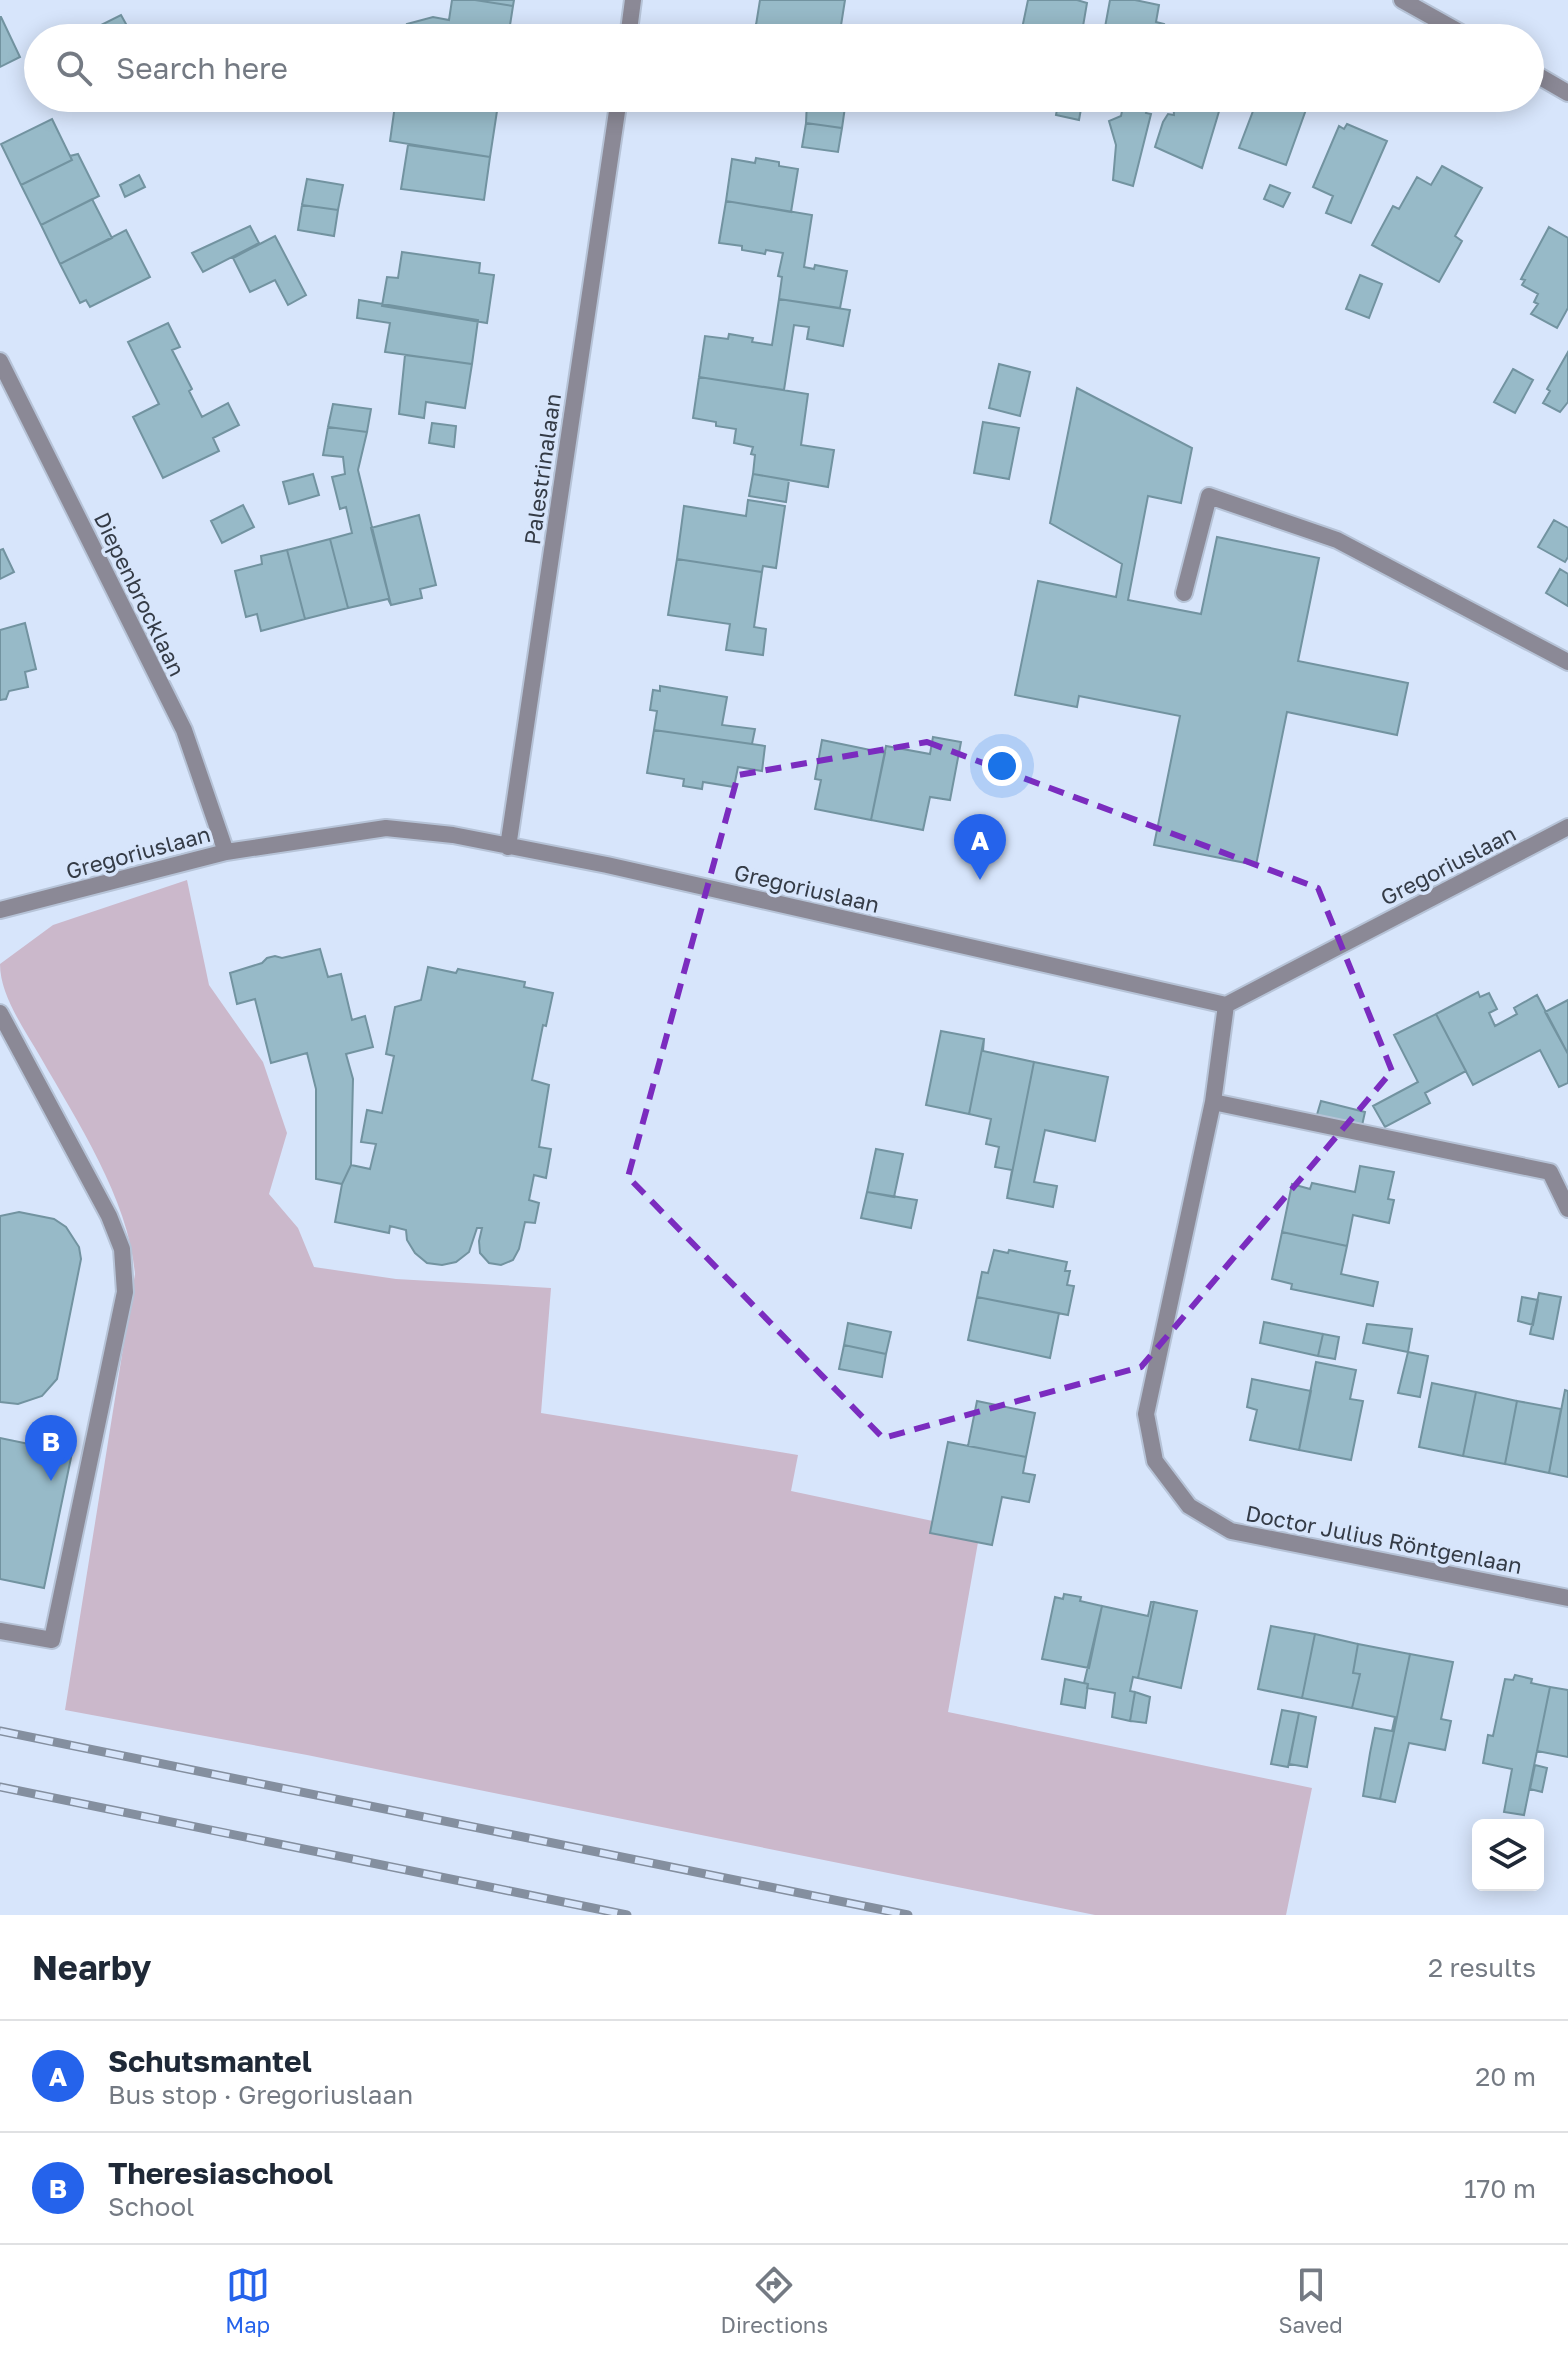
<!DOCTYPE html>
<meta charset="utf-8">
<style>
:root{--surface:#fff;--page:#f6f6f7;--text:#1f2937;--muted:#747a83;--line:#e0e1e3;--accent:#2563eb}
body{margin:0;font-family:"Golos Text",sans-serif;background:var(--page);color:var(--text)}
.controls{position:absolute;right:24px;bottom:24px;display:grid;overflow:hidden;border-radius:12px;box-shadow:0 4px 20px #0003}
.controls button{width:72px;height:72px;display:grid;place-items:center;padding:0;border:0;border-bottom:2px solid var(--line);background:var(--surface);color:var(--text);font:40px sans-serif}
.you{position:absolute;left:1002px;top:766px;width:28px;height:28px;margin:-20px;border:6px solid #fff;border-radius:50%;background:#1a73e8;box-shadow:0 0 0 12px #1a73e833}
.badge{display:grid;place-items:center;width:52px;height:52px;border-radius:50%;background:var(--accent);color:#fff;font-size:26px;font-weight:700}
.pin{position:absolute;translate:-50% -66px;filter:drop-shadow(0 2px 4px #0008)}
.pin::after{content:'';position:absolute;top:42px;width:28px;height:24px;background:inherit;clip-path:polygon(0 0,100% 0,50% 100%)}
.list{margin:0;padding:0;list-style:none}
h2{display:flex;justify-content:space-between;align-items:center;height:104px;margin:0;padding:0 32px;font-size:34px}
h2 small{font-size:26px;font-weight:400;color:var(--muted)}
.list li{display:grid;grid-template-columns:52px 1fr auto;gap:24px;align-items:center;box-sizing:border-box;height:112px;padding:0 32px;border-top:2px solid var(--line)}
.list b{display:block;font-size:30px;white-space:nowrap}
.list p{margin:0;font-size:26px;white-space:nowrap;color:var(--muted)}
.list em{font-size:26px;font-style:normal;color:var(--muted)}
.icon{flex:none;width:44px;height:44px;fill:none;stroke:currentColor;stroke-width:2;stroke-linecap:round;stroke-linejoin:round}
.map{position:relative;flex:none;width:1568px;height:1915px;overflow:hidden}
.search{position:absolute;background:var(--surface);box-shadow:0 4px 20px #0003;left:24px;right:24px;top:24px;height:88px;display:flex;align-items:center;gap:20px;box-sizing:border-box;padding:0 28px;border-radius:44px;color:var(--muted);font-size:30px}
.sheet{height:328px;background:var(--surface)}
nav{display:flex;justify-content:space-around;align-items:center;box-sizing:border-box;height:112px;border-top:2px solid var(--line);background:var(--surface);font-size:22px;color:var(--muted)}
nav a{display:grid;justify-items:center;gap:4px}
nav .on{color:var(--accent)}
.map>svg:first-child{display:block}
.green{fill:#cbb8cb}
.building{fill:#97bac8;stroke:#7293a0;stroke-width:2}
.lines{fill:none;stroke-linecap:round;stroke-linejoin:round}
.service-casing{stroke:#b6c3d7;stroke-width:20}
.minor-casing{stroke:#b6c3d7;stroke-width:20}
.service{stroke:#8b8996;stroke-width:16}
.minor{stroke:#8b8996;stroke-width:16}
.rail-casing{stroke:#848f9f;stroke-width:9}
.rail{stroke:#d7e5fb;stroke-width:6;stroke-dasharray:18;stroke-linecap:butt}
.marked{fill:none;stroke:#7b2cbf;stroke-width:6;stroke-dasharray:16 10;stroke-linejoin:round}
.labels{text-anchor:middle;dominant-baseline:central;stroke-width:7;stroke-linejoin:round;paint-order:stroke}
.street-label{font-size:22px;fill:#343b46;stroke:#d7e5fb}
</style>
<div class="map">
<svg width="1568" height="1915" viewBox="0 0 1568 1915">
<rect width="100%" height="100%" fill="#d7e5fb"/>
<!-- green -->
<path class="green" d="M 187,880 L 209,985 L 263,1062 L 287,1133 L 269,1194 L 298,1228 L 314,1267 L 396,1279 L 551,1288 L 541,1413 L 798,1455 L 791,1491 L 980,1531 L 948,1712 L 1312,1788 L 1286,1915 L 1095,1915 L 307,1755 L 65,1710 L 135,1274 C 129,1200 77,1121 41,1058 C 25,1030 0,996 0,964 L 53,925 Z"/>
<!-- building -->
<path class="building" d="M 452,0 L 475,0 L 513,6 L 508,38 L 411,38 L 407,24 L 433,17 L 449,20 Z
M 475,0 L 514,0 L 513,6 Z
M 760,0 L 845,0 L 839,38 L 756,25 Z
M 1028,0 L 1077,0 L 1087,3 L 1081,38 L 1020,38 Z
M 1110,0 L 1135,0 L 1159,5 L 1156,22 L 1164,24 L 1161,38 L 1103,38 Z
M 121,15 L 131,33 L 120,38 L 85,38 L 83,34 Z
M 1,17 L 20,57 L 0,67 L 0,17 Z
M 756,25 L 838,38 L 754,38 Z
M 305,26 L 326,28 L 366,34 L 365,38 L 303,38 Z
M 980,30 L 1007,35 L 1006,38 L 979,38 Z
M 396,98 L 440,98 L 439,103 L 497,111 L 490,157 L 390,141 Z
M 796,98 L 831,98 L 830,104 Z
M 1059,98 L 1083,98 L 1079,120 L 1056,115 Z
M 1108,98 L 1149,98 L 1146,113 L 1151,114 L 1133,186 L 1113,180 L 1116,145 L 1109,121 L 1121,116 L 1124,101 Z
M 1173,98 L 1223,98 L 1202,168 L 1155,147 L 1163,122 L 1168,114 L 1174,115 Z
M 1258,98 L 1292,98 L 1308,104 L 1286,165 L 1239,148 Z
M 807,101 L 845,107 L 842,128 L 806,123 Z
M 52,119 L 72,160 L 21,185 L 1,144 Z
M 806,123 L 842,128 L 838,152 L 802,147 Z
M 1347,124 L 1387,141 L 1351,223 L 1326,213 L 1333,196 L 1313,187 L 1339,126 L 1344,129 Z
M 408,145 L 490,157 L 484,200 L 401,189 Z
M 78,154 L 99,196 L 41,225 L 21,185 L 72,160 L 70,156 Z
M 756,158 L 779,162 L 779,166 L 798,169 L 791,212 L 726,201 L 732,159 L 755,163 Z
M 1442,166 L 1482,188 L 1455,236 L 1462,241 L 1439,282 L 1372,245 L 1393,206 L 1399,209 L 1417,177 L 1431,185 Z
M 139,175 L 145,187 L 125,197 L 120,185 Z
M 307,179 L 343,185 L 338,210 L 302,205 Z
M 1270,185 L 1290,193 L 1283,207 L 1264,199 Z
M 92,199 L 112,238 L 60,264 L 41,225 Z
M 726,201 L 812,215 L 804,267 L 814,269 L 815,265 L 847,271 L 840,308 L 779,299 L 782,277 L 778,276 L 783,253 L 766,250 L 765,254 L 742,250 L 742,246 L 719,243 Z
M 302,205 L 338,210 L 334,236 L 298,230 Z
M 250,226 L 259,243 L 203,272 L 192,253 Z
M 1549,227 L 1568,238 L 1568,308 L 1557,328 L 1531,314 L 1538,304 L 1534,302 L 1538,294 L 1522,285 L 1525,280 L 1521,279 Z
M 126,230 L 150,277 L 90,307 L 86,300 L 80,303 L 60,264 Z
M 275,236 L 306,295 L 288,305 L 275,280 L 250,292 L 233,258 Z
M 402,252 L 480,263 L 479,273 L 494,275 L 487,323 L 382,306 L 387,277 L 398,278 Z
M 1360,275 L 1382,284 L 1369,318 L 1346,309 Z
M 779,299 L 850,310 L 843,346 L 807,339 L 809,327 L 794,325 L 784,390 L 699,377 L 705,336 L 728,339 L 729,334 L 753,338 L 752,342 L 772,345 Z
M 359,300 L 478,320 L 472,364 L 385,352 L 390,323 L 357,318 Z
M 168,323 L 180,347 L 172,350 L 192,389 L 189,391 L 202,417 L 228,403 L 239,425 L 213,438 L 219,451 L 163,478 L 133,417 L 159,404 L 128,342 Z
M 1568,352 L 1568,402 L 1560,412 L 1543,403 L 1550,391 L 1547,389 Z
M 405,355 L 472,364 L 465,408 L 426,402 L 424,418 L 399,414 Z
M 999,364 L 1030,372 L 1020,416 L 989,408 Z
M 1513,369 L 1533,380 L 1515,413 L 1494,402 Z
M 699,377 L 808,394 L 801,445 L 834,450 L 828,487 L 753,474 L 755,455 L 751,454 L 753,447 L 734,443 L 736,429 L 716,426 L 716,422 L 693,418 Z
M 1077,388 L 1192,448 L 1181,503 L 1148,496 L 1128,600 L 1201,614 L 1217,537 L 1319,558 L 1298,661 L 1408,683 L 1397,735 L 1287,712 L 1256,865 L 1154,845 L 1180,716 L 1079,696 L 1077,707 L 1015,695 L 1038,581 L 1116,597 L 1122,564 L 1050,523 Z
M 333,404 L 371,409 L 367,432 L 328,427 Z
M 983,422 L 1019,428 L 1009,479 L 974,473 Z
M 432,423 L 456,426 L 454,447 L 429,443 Z
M 328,427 L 367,432 L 358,470 L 391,605 L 388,599 L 348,608 L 330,539 L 352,533 L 346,507 L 340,509 L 332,477 L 345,474 L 343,457 L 323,455 Z
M 313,474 L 319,495 L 289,504 L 283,482 Z
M 753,474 L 789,480 L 786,502 L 749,496 Z
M 748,500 L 785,506 L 776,568 L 763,566 L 762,572 L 677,559 L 684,506 L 746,516 Z
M 243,505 L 254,527 L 222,543 L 211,521 Z
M 419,515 L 436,585 L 420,589 L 422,598 L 391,605 L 371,528 Z
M 1554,520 L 1568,528 L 1568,557 L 1565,562 L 1538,547 Z
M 330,539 L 348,608 L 305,619 L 287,550 Z
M 3,549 L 14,572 L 0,579 L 0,550 Z
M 287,550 L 305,619 L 261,631 L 257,614 L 246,617 L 235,571 L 262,564 L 261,556 Z
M 677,559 L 762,572 L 754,627 L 766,629 L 763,655 L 726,650 L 730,624 L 668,615 Z
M 1560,569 L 1568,574 L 1568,606 L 1546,593 Z
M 25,623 L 36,669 L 25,672 L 28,687 L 9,691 L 6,699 L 0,700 L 0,630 Z
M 660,686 L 727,697 L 722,725 L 755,729 L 752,744 L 654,730 L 657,711 L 650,710 L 653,690 L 660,691 Z
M 654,730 L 765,746 L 762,771 L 738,767 L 734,787 L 703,782 L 702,789 L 683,786 L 684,779 L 647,773 Z
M 933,737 L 961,742 L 950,800 L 930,797 L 923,830 L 871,820 L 886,746 L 930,754 Z
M 822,740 L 885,753 L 871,820 L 815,809 L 821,780 L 815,779 Z
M 320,949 L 328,977 L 341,974 L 352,1020 L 365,1016 L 373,1047 L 346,1054 L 353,1079 L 351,1165 L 342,1184 L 316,1179 L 316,1089 L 307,1053 L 271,1063 L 255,999 L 237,1004 L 230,973 L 262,963 L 267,958 L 275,956 L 282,958 Z
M 428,967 L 456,973 L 458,969 L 463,970 L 525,982 L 524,987 L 553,993 L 546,1026 L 543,1025 L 532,1080 L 549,1085 L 539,1147 L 551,1149 L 546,1178 L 534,1175 L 529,1200 L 539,1203 L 535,1223 L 525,1222 L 519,1249 L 513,1260 L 501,1265 L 489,1263 L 480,1253 L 479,1241 L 482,1228 L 477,1228 L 469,1252 L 456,1262 L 442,1265 L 427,1263 L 415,1253 L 407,1240 L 406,1230 L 390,1226 L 389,1233 L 335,1222 L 342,1184 L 351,1165 L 370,1169 L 376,1144 L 361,1142 L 367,1110 L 382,1113 L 394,1056 L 386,1054 L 395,1007 L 421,1000 Z
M 1478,992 L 1480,997 L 1489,993 L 1497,1009 L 1489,1013 L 1495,1026 L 1517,1014 L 1514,1008 L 1537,995 L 1568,1054 L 1568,1083 L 1559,1087 L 1540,1050 L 1473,1085 L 1436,1014 Z
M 1568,1000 L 1568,1054 L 1545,1012 Z
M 1436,1014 L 1466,1071 L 1425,1093 L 1430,1103 L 1385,1127 L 1373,1106 L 1418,1082 L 1394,1035 Z
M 941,1031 L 984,1039 L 969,1114 L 926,1105 Z
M 984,1039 L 983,1051 L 1034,1062 L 1007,1198 L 1012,1170 L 995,1167 L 999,1147 L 986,1144 L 991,1119 L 969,1114 Z
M 1034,1062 L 1108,1077 L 1095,1141 L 1045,1130 L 1034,1182 L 1057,1186 L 1053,1207 L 1007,1198 Z
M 1321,1101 L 1365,1112 L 1361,1130 L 1316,1118 Z
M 876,1149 L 903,1154 L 894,1197 L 867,1192 Z
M 1360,1166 L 1394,1172 L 1388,1199 L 1394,1200 L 1389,1223 L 1353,1215 L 1347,1246 L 1282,1232 L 1292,1184 L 1310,1189 L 1312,1183 L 1355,1192 Z
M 867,1192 L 917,1200 L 911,1228 L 861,1218 Z
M 19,1212 L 54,1219 L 66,1227 L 79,1247 L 81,1259 L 57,1379 L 42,1396 L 18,1404 L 0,1402 L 0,1216 Z
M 1282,1232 L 1347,1246 L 1341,1274 L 1378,1282 L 1373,1306 L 1291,1289 L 1292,1284 L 1272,1279 Z
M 994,1250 L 1008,1253 L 1009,1250 L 1067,1262 L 1065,1271 L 1070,1271 L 1067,1285 L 1074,1286 L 1068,1315 L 977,1297 L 982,1272 L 988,1273 Z
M 1539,1293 L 1561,1297 L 1553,1339 L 1530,1334 Z
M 977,1297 L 1059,1313 L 1050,1358 L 968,1340 Z
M 1522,1297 L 1538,1300 L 1533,1325 L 1518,1321 Z
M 1264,1322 L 1323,1334 L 1318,1356 L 1260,1343 Z
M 848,1323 L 891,1332 L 886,1354 L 844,1345 Z
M 1367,1324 L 1412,1329 L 1408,1352 L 1363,1343 Z
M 1323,1334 L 1339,1337 L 1335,1359 L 1318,1356 Z
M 844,1345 L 886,1354 L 882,1377 L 839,1369 Z
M 1408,1352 L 1428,1356 L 1420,1397 L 1398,1393 Z
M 1316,1362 L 1356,1370 L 1350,1399 L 1363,1401 L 1351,1460 L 1299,1450 Z
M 1252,1379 L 1311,1391 L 1299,1450 L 1250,1440 L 1257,1410 L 1247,1407 Z
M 1432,1383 L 1476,1392 L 1463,1456 L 1419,1447 Z
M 1565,1390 L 1568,1391 L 1568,1477 L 1549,1473 Z
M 1476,1392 L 1517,1401 L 1505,1464 L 1463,1456 Z
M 977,1401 L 1035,1413 L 1026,1457 L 968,1446 Z
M 1517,1401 L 1561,1409 L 1549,1473 L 1505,1464 Z
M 0,1438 L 72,1453 L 44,1588 L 0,1579 Z
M 948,1442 L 1026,1457 L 1023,1473 L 1035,1475 L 1029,1502 L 1002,1497 L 992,1545 L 930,1533 Z
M 1064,1594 L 1081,1597 L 1080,1601 L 1102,1606 L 1089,1668 L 1042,1659 L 1055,1597 L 1063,1599 Z
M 1151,1602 L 1154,1602 L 1138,1678 L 1133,1677 L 1130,1691 L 1135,1692 L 1130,1721 L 1112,1717 L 1115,1693 L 1087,1688 L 1088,1684 L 1084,1683 L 1102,1606 L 1148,1616 Z
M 1154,1602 L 1197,1611 L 1181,1688 L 1138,1678 Z
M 1271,1626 L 1315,1634 L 1302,1698 L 1258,1689 Z
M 1315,1634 L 1358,1644 L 1353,1673 L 1360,1674 L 1352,1708 L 1302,1698 Z
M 1358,1644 L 1410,1654 L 1380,1799 L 1363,1796 L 1370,1753 L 1375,1728 L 1392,1731 L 1395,1717 L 1352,1708 L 1360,1674 L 1353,1673 Z
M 1410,1654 L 1453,1662 L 1441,1719 L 1451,1721 L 1445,1750 L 1409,1743 L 1395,1802 L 1380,1799 Z
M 1515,1675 L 1532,1679 L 1531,1683 L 1550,1687 L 1524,1815 L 1504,1812 L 1512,1769 L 1483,1763 L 1488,1735 L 1493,1736 L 1505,1679 L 1513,1680 Z
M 1065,1679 L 1088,1684 L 1085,1708 L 1061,1704 Z
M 1550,1687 L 1568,1690 L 1568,1757 L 1537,1751 Z
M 1135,1692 L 1150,1697 L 1146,1723 L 1130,1721 Z
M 1282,1710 L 1299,1713 L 1288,1767 L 1271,1764 Z
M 1299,1713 L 1316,1717 L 1307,1767 L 1289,1764 Z
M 1535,1765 L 1547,1768 L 1542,1792 L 1530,1789 Z"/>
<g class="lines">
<defs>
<path id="service" d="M 1184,593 L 1209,496 L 1337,540 L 1568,662
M 0,1013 L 109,1216 L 122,1249 L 125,1292 L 52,1640 L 0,1631"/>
<path id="minor" d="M 1402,0 L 1470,38
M 628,38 L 633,0
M 1530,71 L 1568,93
M 0,361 L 184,730 L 226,852
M 508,847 L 619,98
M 0,910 L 226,852 L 386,828 L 453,835 L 607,865 L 1226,1005 L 1568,827
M 1226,1005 L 1213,1102 L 1146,1414 L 1155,1461 L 1189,1506 L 1231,1531 L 1568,1598
M 1213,1102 L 1550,1172 L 1568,1209"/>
</defs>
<!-- service casing -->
<use href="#service" class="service-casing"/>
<!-- minor casing -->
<use href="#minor" class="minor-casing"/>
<!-- service -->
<use href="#service" class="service"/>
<!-- minor -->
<use href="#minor" class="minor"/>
<defs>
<path id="rail" d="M 0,1731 L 908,1915
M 0,1787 L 627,1915"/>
</defs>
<!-- rail casing -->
<use href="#rail" class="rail-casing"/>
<!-- rail -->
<use href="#rail" class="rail"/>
</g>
<!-- marked area -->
<path class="marked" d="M 927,742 L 1318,888 L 1392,1071 L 1141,1367 L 883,1438 L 628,1177 L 738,775 Z"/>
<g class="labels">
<!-- street labels -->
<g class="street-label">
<text transform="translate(542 469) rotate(-82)">Palestrinalaan</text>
<text transform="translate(140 594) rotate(64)">Diepenbrocklaan</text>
<text transform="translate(138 852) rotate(-15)">Gregoriuslaan</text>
<text transform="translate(1448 865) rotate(-27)">Gregoriuslaan</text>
<text transform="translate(807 888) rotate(13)">Gregoriuslaan</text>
<text transform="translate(1384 1539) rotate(11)">Doctor Julius Röntgenlaan</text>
</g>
</g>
</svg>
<div class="controls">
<button><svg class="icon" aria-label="layers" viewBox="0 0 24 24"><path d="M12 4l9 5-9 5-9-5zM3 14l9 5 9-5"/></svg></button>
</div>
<div class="you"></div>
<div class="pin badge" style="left:980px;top:880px">A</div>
<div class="pin badge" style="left:51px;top:1481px">B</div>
<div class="search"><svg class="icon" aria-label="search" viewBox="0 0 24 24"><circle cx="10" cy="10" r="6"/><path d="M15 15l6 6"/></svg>Search here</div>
</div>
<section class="sheet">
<h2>Nearby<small>2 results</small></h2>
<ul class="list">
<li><span class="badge">A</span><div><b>Schutsmantel</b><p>Bus stop · Gregoriuslaan</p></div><em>20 m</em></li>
<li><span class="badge">B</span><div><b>Theresiaschool</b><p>School</p></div><em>170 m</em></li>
</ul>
</section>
<nav>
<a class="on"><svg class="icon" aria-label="map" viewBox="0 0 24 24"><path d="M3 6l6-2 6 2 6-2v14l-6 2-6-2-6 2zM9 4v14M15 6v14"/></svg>Map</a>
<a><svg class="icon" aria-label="directions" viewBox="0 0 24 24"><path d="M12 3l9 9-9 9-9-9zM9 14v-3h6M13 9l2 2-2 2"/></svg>Directions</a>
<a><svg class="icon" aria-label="saved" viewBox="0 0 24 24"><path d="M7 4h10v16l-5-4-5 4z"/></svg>Saved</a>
</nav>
